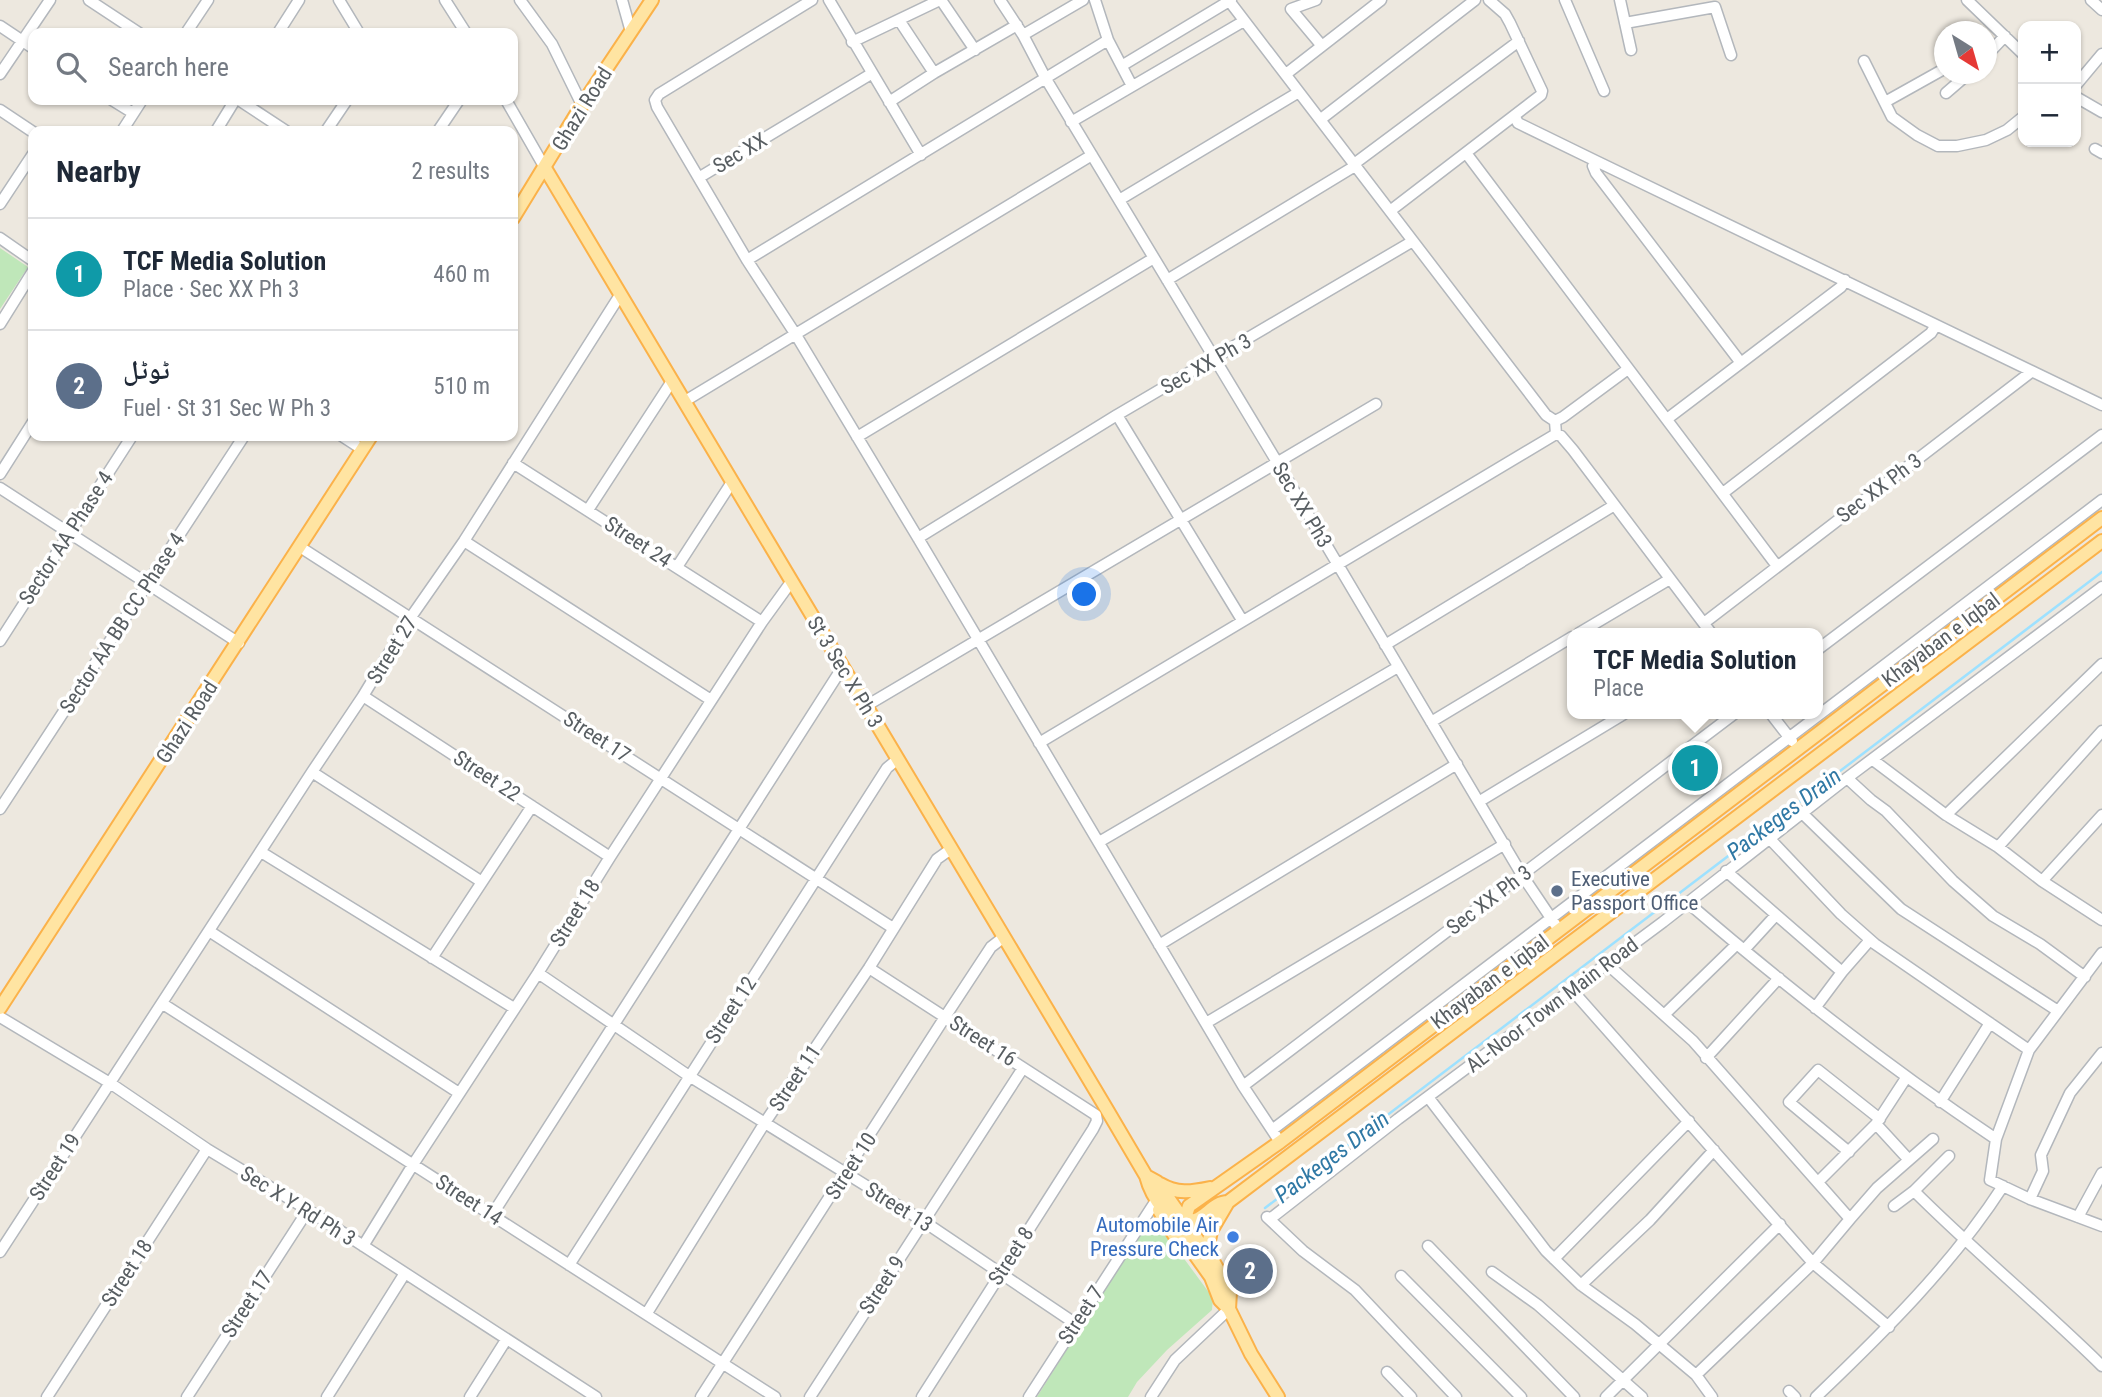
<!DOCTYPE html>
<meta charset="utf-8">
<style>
:root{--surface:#fff;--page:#f6f6f7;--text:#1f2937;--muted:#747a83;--line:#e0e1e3;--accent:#db2777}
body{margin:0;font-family:"Roboto Condensed","Noto Naskh Arabic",sans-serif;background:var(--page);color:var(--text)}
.controls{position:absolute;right:21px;top:21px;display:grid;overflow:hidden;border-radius:14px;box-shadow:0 2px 5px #0004}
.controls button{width:63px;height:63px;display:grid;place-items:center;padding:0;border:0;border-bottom:2px solid var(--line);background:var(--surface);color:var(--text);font:35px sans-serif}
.compass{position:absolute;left:1934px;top:21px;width:63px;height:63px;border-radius:50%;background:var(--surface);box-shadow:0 2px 5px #0004;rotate:143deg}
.you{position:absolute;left:1085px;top:595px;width:24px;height:24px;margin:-18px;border:5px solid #fff;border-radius:50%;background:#1a73e8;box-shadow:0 0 0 10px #1a73e833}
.badge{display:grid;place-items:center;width:46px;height:46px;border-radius:50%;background:var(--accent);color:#fff;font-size:23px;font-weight:700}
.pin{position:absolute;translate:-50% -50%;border:4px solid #fff;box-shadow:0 2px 7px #0006}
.popup{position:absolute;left:1567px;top:628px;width:256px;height:91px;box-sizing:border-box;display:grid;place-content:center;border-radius:14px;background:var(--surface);filter:drop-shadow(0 2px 5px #0005);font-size:23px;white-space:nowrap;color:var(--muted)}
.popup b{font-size:26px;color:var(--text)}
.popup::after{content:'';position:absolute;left:50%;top:100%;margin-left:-14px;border:14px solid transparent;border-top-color:var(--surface)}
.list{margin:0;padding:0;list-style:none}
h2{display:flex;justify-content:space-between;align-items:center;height:91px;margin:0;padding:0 28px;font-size:30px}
h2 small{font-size:23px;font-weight:400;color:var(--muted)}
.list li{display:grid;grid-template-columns:46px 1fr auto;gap:21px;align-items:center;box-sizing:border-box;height:112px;padding:0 28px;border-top:2px solid var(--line)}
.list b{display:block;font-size:26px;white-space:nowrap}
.list p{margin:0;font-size:23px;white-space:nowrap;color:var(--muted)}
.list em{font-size:23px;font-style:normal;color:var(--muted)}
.icon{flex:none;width:38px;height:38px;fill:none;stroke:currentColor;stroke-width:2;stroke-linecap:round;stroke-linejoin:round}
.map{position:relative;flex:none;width:2102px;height:1397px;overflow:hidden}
.search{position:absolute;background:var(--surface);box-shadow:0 2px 5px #0004;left:28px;top:28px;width:490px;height:77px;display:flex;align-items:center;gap:18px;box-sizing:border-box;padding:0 24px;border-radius:14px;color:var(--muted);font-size:26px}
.panel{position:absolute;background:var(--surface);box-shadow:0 2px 5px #0004;left:28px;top:126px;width:490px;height:315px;border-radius:14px}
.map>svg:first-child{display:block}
.green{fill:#bfe7b9}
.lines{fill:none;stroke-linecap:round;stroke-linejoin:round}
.stream{stroke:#9de1ff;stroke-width:2.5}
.minor-casing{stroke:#b3b7bc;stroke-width:13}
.major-casing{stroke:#fbb24a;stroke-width:16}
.minor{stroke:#fff;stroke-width:10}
.major{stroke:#ffe4a2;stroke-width:12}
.service-dot{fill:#5c6f8a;stroke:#fff;stroke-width:2.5}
.shop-dot{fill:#3f7fe0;stroke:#fff;stroke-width:2.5}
.labels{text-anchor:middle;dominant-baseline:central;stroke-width:7;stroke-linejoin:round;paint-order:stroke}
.street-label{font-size:21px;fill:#585e62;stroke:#fff}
.service-label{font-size:21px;fill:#4e5e75;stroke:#fff;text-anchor:start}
.shop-label{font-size:21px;fill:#366cbe;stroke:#fff;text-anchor:end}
.water-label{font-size:23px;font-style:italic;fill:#3079a5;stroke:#fff}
</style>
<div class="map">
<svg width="2102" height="1397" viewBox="0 0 2102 1397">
<rect width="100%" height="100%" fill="#ede8df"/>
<!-- green -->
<path class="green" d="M 0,248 L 28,267 L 0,309 Z
M 1149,1218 L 1154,1219 L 1157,1222 L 1213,1298 L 1212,1310 L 1167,1350 L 1137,1382 L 1128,1397 L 1037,1397 Z"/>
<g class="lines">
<!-- stream -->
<path class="stream" d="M 1265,1208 L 2102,572"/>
<defs>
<path id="minor" d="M 89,0 L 139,33
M 339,0 L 359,33
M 445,0 L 466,33
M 520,0 L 552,44 L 582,105
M 622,0 L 631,32
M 812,0 L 659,94 L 655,100 L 657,107 L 747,260 L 796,335 L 918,538 L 1243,1086 L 1280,1142
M 829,0 L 921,155
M 941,0 L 975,50
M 1000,0 L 1023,35 L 1046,79 L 1277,462 L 1522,875 L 1559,930
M 1095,0 L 1108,40 L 1132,86
M 1316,0 L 1291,9 L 1322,46
M 1565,0 L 1604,91
M 1620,0 L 1631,50
M 1967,0 L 2023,54
M 2091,0 L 2102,10
M 1230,2 L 1546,415 L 1555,421 L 1556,434 L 1561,436 L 1573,450 L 1711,633
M 899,20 L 934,73
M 1625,23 L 1715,7 L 1731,55
M 0,26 L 33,48
M 186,33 L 208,0
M 278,33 L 299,0
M 1023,35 L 1083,0
M 852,42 L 940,0
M 1986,56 L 2005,36
M 1864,61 L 1892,117 L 1917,135 L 1938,146 L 1957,146 L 1986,140 L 2007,130 L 2023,117
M 1123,65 L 1231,0
M 0,74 L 50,0
M 1286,74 L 1381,0
M 2076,85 L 2102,54
M 1946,93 L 1968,74
M 2076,97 L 2102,112
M 112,100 L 133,113
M 239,100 L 286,131
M 506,100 L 545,168
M 889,102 L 934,73 L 1017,25
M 1885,102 L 1944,69
M 0,110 L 33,132
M 1515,117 L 1518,123 L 1596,161 L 2102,405
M 1321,119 L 1475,0
M 1071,122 L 1244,21
M 122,131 L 142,100
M 216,131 L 235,100
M 326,131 L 347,100
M 438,131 L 459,100
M 2095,149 L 2102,153
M 1466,153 L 1777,566
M 1596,161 L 1593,166 L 1596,173 L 1741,363
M 1354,164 L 1519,41
M 700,177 L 871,74
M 1119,200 L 1299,92
M 0,204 L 33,154
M 1390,211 L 1541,95 L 1542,91 L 1510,23 L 1505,14 L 1489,0
M 0,238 L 33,261
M 747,260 L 1108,40
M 1167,280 L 1355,166
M 0,324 L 33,271
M 685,401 L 1092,155
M 1117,415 L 1242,620
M 1667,419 L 1841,287 L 1845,280
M 1555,421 L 1563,417 L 1628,369
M 342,436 L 362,449
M 857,437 L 1154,258
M 513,463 L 762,622
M 0,474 L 33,422
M 0,488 L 239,643
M 1723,493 L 1931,333 L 1936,325
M 588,510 L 672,381
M 918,538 L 1117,415 L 1413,241
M 464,541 L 711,700
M 300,547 L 893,928
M 677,567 L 732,482
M 1704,623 L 2031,372
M 1579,633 L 1670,579
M 0,641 L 132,436
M 1385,645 L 1613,506
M 1817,650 L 2102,435
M 363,696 L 610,857
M 866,706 L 1376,404
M 1771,714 L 1792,741
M 1431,722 L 1572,637
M 1039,743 L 1556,434
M 1873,760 L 1946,815 L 1998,847 L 2042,881 L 2102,920
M 312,772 L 482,882
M 1847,778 L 1871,800 L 1886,811 L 1953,881 L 1993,916 L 2040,944 L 2085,977
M 1480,801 L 1624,714
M 0,809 L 244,436
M 1802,813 L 1901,909 L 2058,1011
M 1946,815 L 2102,664
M 1769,838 L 1841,914 L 1875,944 L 2029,1050
M 1099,842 L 1398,667
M 1998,847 L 2102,731
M 261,852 L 514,1008
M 1726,871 L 1842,972
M 2042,881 L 2102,815
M 1687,902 C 1786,987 1888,1067 1996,1139
M 209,931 L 459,1093
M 1159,945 L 1457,764
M 1744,950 L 1776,915
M 2102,953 L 2029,1050 L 1996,1139 L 1990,1180 L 2030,1199 L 2102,1226
M 432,958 L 532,806
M 1607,964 L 1693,1041 L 1850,1219 L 1813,1263 L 1696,1375
M 869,968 L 1096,1115
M 538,973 L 689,1076 L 923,1221 L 1076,1324
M 1572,990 L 1813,1263 L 1889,1327
M 163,1004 L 775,1397
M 1815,1008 L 1842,972 L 1870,940
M 1665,1014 L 1736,945
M 0,1017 L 110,1083 L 207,1149 L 308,1210 L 596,1397
M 1206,1023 L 1505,844
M 1706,1058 L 1779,978
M 1243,1086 L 1734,714
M 1428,1097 L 1546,1251 L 1581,1285 L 1635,1324 L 1696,1375 L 1712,1397
M 1940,1102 L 1990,1023
M 1876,1124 L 1909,1160
M 1272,1130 L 2102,500
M 1849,1152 L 1789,1102 L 1818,1070 L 1880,1119
M 1818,1182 L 1876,1124 L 1906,1078
M 1914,1191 C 1975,1252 2041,1306 2102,1366
M 2030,1199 L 2043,1171 L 2041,1155 L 2070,1093 L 2102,1053
M 1894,1206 L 1914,1191 L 1949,1156
M 492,1215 L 842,668
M 1267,1217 L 1303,1251 L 1355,1290 L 1456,1397
M 2078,1217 L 2102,1173
M 1270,1219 L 1398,1119 L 1663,922 L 1847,778 L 2102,587
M 1850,1219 L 1877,1188 L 1933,1139
M 363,1246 L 414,1163 L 538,973 L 610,857 L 762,622 L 791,582
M 1428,1246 L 1574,1397
M 0,1252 L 312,772 L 363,696 L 411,617 L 464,541 L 620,295
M 1554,1259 L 1689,1121
M 569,1265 L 887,768 L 898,759
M 1492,1272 L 1538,1305 L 1642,1397
M 1401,1276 L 1521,1397
M 1581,1285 L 1650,1220 L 1714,1150
M 647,1313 L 764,1124 L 869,968 L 937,859 L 951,849
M 1387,1372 L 1411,1397
M 1789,1391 L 1795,1397
M 47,1397 L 207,1149
M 187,1397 L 308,1210
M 327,1397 L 405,1273
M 470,1397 L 506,1340
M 701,1397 L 945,1017 L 991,947 L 1004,937
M 810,1397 L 1023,1068
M 922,1397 L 1093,1129 L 1097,1121 L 1096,1115
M 1029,1397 L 1157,1199
M 1151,1397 L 1175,1360 L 1229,1309
M 1606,1397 L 1780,1224
M 1816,1397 C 1884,1332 1952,1265 2003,1186"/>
<path id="major" d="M 545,168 L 1106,1108 L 1146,1176 C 1151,1195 1170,1229 1195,1220 C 1207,1216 1214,1202 1228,1202 L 2102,541
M 513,218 L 582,105 L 652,0
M 0,1008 L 371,436
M 1146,1176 L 1157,1182 L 1201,1245 L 1207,1250 L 1230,1292 L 1229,1309
M 1160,1184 C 1177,1194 1191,1192 1210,1188
M 1159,1210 L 1181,1246 L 1187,1247
M 1207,1250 L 1211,1231 L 1228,1202
M 1278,1397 L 1251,1354 L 1229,1309 L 1220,1300 L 1211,1277 L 1186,1242 L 1184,1221 L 1189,1206 L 1280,1142 L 2102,518"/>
</defs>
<!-- minor casing -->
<use href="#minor" class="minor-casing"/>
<!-- major casing -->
<use href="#major" class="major-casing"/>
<!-- minor -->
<use href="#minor" class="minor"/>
<!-- major -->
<use href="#major" class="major"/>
</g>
<!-- markers -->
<circle class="service-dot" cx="1557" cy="891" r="7"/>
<circle class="shop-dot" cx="1233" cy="1237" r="7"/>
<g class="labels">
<!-- street labels -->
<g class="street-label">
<text transform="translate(582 109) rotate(-58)">Ghazi Road</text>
<text transform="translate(740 153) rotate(-31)">Sec XX</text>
<text transform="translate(1206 364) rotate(-30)">Sec XX Ph 3</text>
<text transform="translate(1879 488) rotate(-37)">Sec XX Ph 3</text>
<text transform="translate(1302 505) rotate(59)">Sec XX Ph3</text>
<text transform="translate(66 538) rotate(-57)">Sector AA Phase 4</text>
<text transform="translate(638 542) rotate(33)">Street 24</text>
<text transform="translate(122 623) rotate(-57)">Sector AA BB CC Phase 4</text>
<text transform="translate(1941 640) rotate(-37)">Khayaban e Iqbal</text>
<text transform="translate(392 650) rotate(-58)">Street 27</text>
<text transform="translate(845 672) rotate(59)">St 3 Sec X Ph 3</text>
<text transform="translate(187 722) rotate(-57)">Ghazi Road</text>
<text transform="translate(597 737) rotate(33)">Street 17</text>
<text transform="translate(487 776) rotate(33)">Street 22</text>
<text transform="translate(1489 900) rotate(-37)">Sec XX Ph 3</text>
<text transform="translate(575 913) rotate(-58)">Street 18</text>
<text transform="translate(1490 982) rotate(-37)">Khayaban e Iqbal</text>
<text transform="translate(1552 1005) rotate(-37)">AL-Noor Town Main Road</text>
<text transform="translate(731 1010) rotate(-57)">Street 12</text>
<text transform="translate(983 1041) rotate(33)">Street 16</text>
<text transform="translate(795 1078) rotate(-56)">Street 11</text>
<text transform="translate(851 1166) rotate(-57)">Street 10</text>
<text transform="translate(55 1167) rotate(-57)">Street 19</text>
<text transform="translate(469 1200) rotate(33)">Street 14</text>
<text transform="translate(298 1206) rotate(32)">Sec X Y Rd Ph 3</text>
<text transform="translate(899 1207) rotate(32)">Street 13</text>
<text transform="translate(1011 1256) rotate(-57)">Street 8</text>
<text transform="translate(127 1273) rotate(-57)">Street 18</text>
<text transform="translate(882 1285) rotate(-57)">Street 9</text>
<text transform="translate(247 1304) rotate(-57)">Street 17</text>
<text transform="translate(1081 1315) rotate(-57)">Street 7</text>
</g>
<!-- service labels -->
<g class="service-label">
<text x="1571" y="879">Executive<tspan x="1571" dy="24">Passport Office</tspan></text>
</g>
<!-- shop labels -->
<g class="shop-label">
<text x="1219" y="1225">Automobile Air<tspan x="1219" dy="24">Pressure Check</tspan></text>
</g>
<!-- water labels -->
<g class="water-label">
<text transform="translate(1784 814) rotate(-37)">Packeges Drain</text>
<text transform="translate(1332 1157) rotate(-37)">Packeges Drain</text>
</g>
</g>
</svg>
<div class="controls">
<button>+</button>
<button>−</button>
</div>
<svg class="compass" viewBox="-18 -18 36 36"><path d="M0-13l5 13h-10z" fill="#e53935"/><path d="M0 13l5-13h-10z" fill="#747a83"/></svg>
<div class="you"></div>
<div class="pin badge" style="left:1695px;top:768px;background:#0f9aa8">1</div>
<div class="popup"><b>TCF Media Solution</b>Place</div>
<div class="pin badge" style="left:1250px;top:1271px;background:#5c6f8a">2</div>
<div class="search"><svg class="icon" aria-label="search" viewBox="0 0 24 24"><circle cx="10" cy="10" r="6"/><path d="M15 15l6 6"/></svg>Search here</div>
<section class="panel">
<h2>Nearby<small>2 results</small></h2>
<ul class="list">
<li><span class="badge" style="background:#0f9aa8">1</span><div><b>TCF Media Solution</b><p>Place · Sec XX Ph 3</p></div><em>460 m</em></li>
<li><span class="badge" style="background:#5c6f8a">2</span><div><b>ٹوٹل</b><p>Fuel · St 31 Sec W Ph 3</p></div><em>510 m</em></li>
</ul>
</section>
</div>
